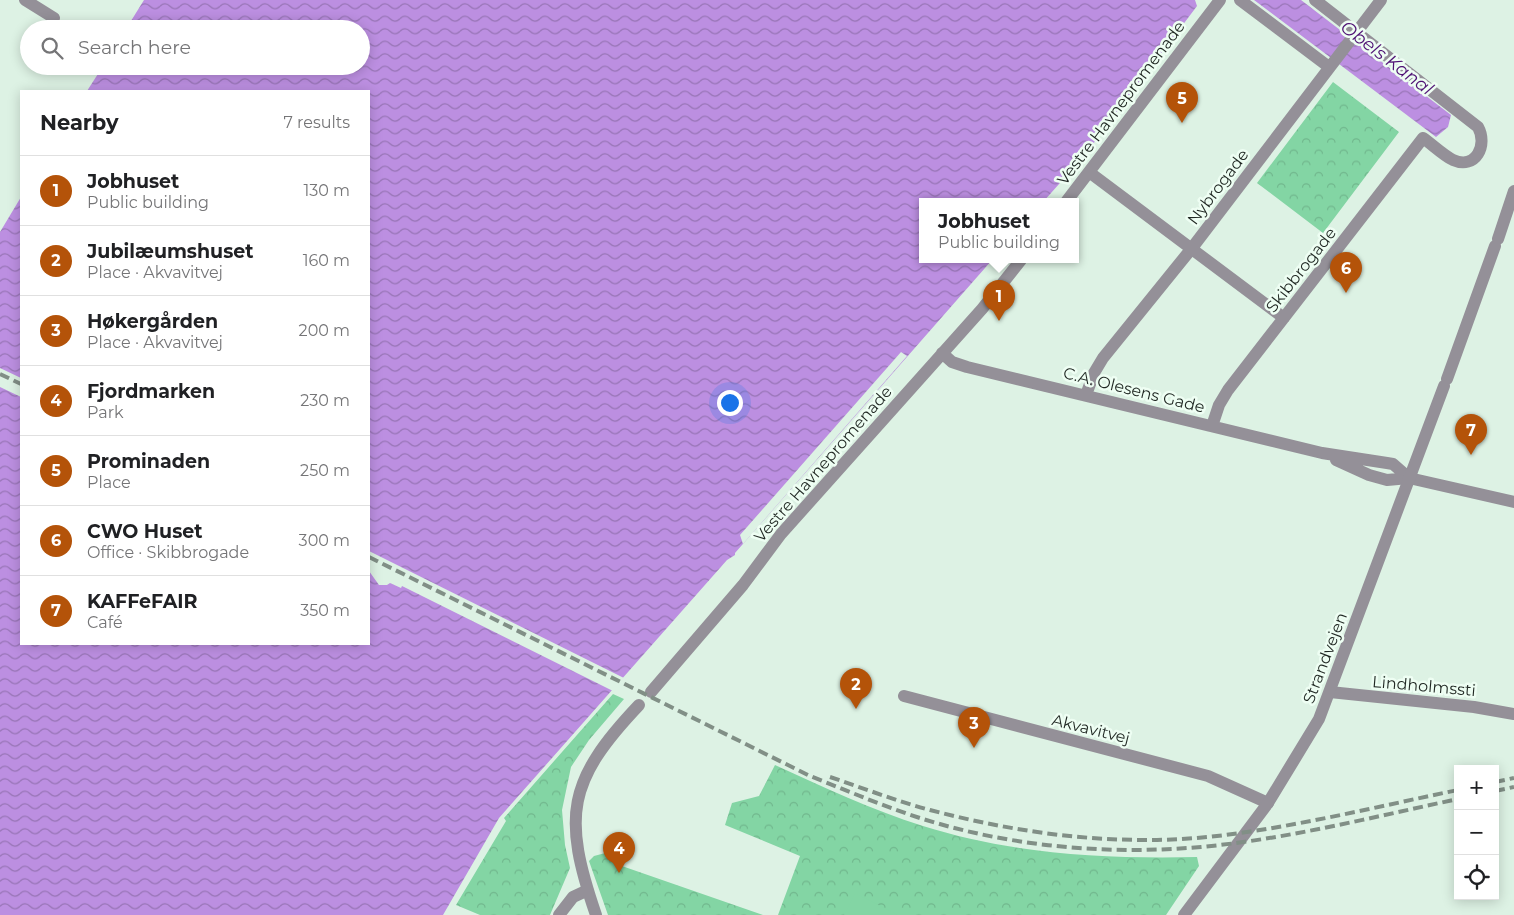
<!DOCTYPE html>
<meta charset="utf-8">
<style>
:root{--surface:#fff;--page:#f2f2f2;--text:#202124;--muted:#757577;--line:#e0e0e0;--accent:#b45309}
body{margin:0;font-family:Montserrat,sans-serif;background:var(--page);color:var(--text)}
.controls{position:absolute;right:15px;bottom:15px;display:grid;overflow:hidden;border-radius:0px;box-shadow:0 2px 12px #0003}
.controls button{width:45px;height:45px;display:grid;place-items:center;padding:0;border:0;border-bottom:1px solid var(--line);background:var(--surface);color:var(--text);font:25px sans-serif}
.you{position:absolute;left:729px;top:402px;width:18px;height:18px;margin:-12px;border:4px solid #fff;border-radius:50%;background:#1a73e8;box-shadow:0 0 0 8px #1a73e833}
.badge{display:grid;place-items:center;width:32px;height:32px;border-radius:50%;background:var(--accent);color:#fff;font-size:16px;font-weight:700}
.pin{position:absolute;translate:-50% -41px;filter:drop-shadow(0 1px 2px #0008)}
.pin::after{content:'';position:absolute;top:26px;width:18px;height:15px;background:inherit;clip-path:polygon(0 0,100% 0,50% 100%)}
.popup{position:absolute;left:919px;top:198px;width:160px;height:65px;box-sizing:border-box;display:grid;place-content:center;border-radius:0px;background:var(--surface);filter:drop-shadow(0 1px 4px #0005);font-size:16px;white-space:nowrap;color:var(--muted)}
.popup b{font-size:19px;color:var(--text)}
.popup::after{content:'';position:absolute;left:50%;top:100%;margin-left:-10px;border:10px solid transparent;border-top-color:var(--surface)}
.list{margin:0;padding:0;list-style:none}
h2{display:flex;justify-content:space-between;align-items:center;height:65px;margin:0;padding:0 20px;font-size:21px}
h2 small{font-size:16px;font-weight:400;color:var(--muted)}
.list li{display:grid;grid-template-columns:32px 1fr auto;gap:15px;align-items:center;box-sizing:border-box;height:70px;padding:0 20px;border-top:1px solid var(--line)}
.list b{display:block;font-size:19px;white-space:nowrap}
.list p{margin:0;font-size:16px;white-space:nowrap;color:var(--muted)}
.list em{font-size:16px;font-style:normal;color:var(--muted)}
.icon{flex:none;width:28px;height:28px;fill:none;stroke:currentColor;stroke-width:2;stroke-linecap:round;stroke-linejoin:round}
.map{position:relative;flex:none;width:1514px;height:915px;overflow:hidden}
.search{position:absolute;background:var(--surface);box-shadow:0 2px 12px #0003;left:20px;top:20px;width:350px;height:55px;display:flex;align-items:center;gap:12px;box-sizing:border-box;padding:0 18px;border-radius:28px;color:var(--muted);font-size:19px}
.panel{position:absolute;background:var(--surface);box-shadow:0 2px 12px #0003;left:20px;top:90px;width:350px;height:555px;border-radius:0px}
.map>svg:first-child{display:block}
.forest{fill:url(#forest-crowns)}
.pitch{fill:#83d5a4}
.water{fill:url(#water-waves)}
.pier{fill:#ddf2e4}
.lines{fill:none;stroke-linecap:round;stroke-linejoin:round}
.minor{stroke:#949098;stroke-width:12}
.tertiary{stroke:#949098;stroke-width:12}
.rail{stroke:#818f86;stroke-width:4;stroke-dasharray:10 5;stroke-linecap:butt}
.labels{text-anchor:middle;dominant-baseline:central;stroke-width:5;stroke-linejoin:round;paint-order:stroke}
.street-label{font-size:16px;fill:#1f2722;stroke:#eefef3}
.water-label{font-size:18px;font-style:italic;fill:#501375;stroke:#eefef3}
</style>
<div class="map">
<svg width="1514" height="915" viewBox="0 0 1514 915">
<defs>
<pattern id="forest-crowns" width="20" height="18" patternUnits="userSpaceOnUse" patternTransform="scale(1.25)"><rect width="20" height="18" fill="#83d5a4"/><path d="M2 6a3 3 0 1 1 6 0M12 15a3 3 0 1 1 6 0" fill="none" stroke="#71b78d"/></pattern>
<pattern id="water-waves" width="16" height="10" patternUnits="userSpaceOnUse" patternTransform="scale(1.25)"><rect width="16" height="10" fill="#bc8fe1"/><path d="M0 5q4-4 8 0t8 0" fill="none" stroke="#9875b6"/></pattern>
</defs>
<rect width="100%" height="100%" fill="#ddf2e4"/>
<!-- forest -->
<path class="forest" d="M 1333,82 L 1399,132 L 1323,233 L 1257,183 Z
M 613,694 L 624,699 L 589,740 L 571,767 L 562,810 L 565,845 L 570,868 L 550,915 L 480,915 L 456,905 L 506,821 L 504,818 Z
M 775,765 C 823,787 872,810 923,826 C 1012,854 1104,859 1197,857 L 1199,866 L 1166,915 L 778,915 L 800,856 L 725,825 L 732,803 L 759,796 Z
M 624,848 L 619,865 L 763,915 L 608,915 L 589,861 L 594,856 Z"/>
<!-- pitch -->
<path class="pitch" d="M 855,893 L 898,915 L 844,915 Z"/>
<!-- water -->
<path class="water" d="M 144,0 L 1195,0 L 1197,6 L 1084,156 L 1043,202 L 923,202 L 923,260 L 992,260 L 735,553 L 735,555 L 727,560 L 499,818 L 443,915 L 0,915 L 0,232 L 21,197 L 21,644 L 369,644 L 369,91 L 87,91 L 103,66 L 361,66 L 361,29 L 126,29 Z
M 1254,0 L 1301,0 L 1451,115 L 1448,127 L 1436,137 Z"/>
<!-- pier -->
<path class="pier" d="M 901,352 L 907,356 L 743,544 L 740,535 Z
M 0,368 L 21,378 L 21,397 L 0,387 Z
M 369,551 L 626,679 L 615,692 L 402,586 L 401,588 L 390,583 L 387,585 L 379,585 L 369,571 Z"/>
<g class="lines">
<!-- minor -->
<path class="minor" d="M 25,0 L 54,18
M 1240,0 L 1329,67
M 1089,172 L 1284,318
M 1066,202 L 1220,0
M 942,353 L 952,362 L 967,367 L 1322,453 L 1387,463 L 1393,464 L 1409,478
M 1086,395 L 1094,373 L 1103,358 L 1192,248 L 1381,0
M 1212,426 L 1219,405 L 1228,390 L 1423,138 C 1433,145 1443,155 1453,160 C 1476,170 1488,145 1478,127 L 1315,0
M 1336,460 L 1369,475 L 1387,480 L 1409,478 L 1514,502
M 651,692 L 743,585 L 781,534 L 982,309 L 1021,260
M 1330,692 L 1474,707 L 1514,714
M 904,696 L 1208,776 L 1268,803
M 559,915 L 573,897 L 588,890
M 596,915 C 562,816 567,781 639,705"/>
<!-- tertiary -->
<path class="tertiary" d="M 1498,239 L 1514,191
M 1447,379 L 1495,246
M 1184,915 L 1268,803 L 1319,719 L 1444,386"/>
<!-- rail -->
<path class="rail" d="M 0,374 L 21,384
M 369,557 L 810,776 C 848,791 885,807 923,819 C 1012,847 1109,855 1201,847 C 1287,839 1373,817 1458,799
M 830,777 C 863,788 896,801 930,810 C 1021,834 1115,846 1208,837 C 1292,828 1375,807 1458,790
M 1495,782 L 1514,778
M 1495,791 L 1514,787"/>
</g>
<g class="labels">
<!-- street labels -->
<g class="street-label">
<text transform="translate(1121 103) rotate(-53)">Vestre Havnepromenade</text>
<text transform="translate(1218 187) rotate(-53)">Nybrogade</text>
<text transform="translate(1301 270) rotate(-52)">Skibbrogade</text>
<text transform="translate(1134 390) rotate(14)">C.A. Olesens Gade</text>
<text transform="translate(823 464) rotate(-49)">Vestre Havnepromenade</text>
<text transform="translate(1325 658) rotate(-69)">Strandvejen</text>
<text transform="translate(1424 686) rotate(5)">Lindholmssti</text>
<text transform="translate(1091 729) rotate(14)">Akvavitvej</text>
</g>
<!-- water labels -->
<g class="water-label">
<text transform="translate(1387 58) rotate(37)">Obels Kanal</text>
</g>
</g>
</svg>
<div class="controls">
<button>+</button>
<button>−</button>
<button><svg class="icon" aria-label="locate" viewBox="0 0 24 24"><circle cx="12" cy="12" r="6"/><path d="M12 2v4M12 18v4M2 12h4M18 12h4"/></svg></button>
</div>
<div class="you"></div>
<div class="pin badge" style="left:999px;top:321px">1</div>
<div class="popup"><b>Jobhuset</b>Public building</div>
<div class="pin badge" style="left:856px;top:709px">2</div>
<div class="pin badge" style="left:974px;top:748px">3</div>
<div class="pin badge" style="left:619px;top:873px">4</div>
<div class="pin badge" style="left:1182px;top:123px">5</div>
<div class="pin badge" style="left:1346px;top:293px">6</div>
<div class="pin badge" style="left:1471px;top:455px">7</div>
<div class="search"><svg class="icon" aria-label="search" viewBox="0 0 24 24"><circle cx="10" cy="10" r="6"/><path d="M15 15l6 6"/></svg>Search here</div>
<section class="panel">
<h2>Nearby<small>7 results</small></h2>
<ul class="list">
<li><span class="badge">1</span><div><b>Jobhuset</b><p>Public building</p></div><em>130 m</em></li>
<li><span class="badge">2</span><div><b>Jubilæumshuset</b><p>Place · Akvavitvej</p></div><em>160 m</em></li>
<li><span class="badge">3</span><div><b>Høkergården</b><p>Place · Akvavitvej</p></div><em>200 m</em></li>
<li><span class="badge">4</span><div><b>Fjordmarken</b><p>Park</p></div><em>230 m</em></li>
<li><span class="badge">5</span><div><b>Prominaden</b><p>Place</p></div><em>250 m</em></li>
<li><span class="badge">6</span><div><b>CWO Huset</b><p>Office · Skibbrogade</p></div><em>300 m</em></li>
<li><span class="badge">7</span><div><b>KAFFeFAIR</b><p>Café</p></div><em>350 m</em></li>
</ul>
</section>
</div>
